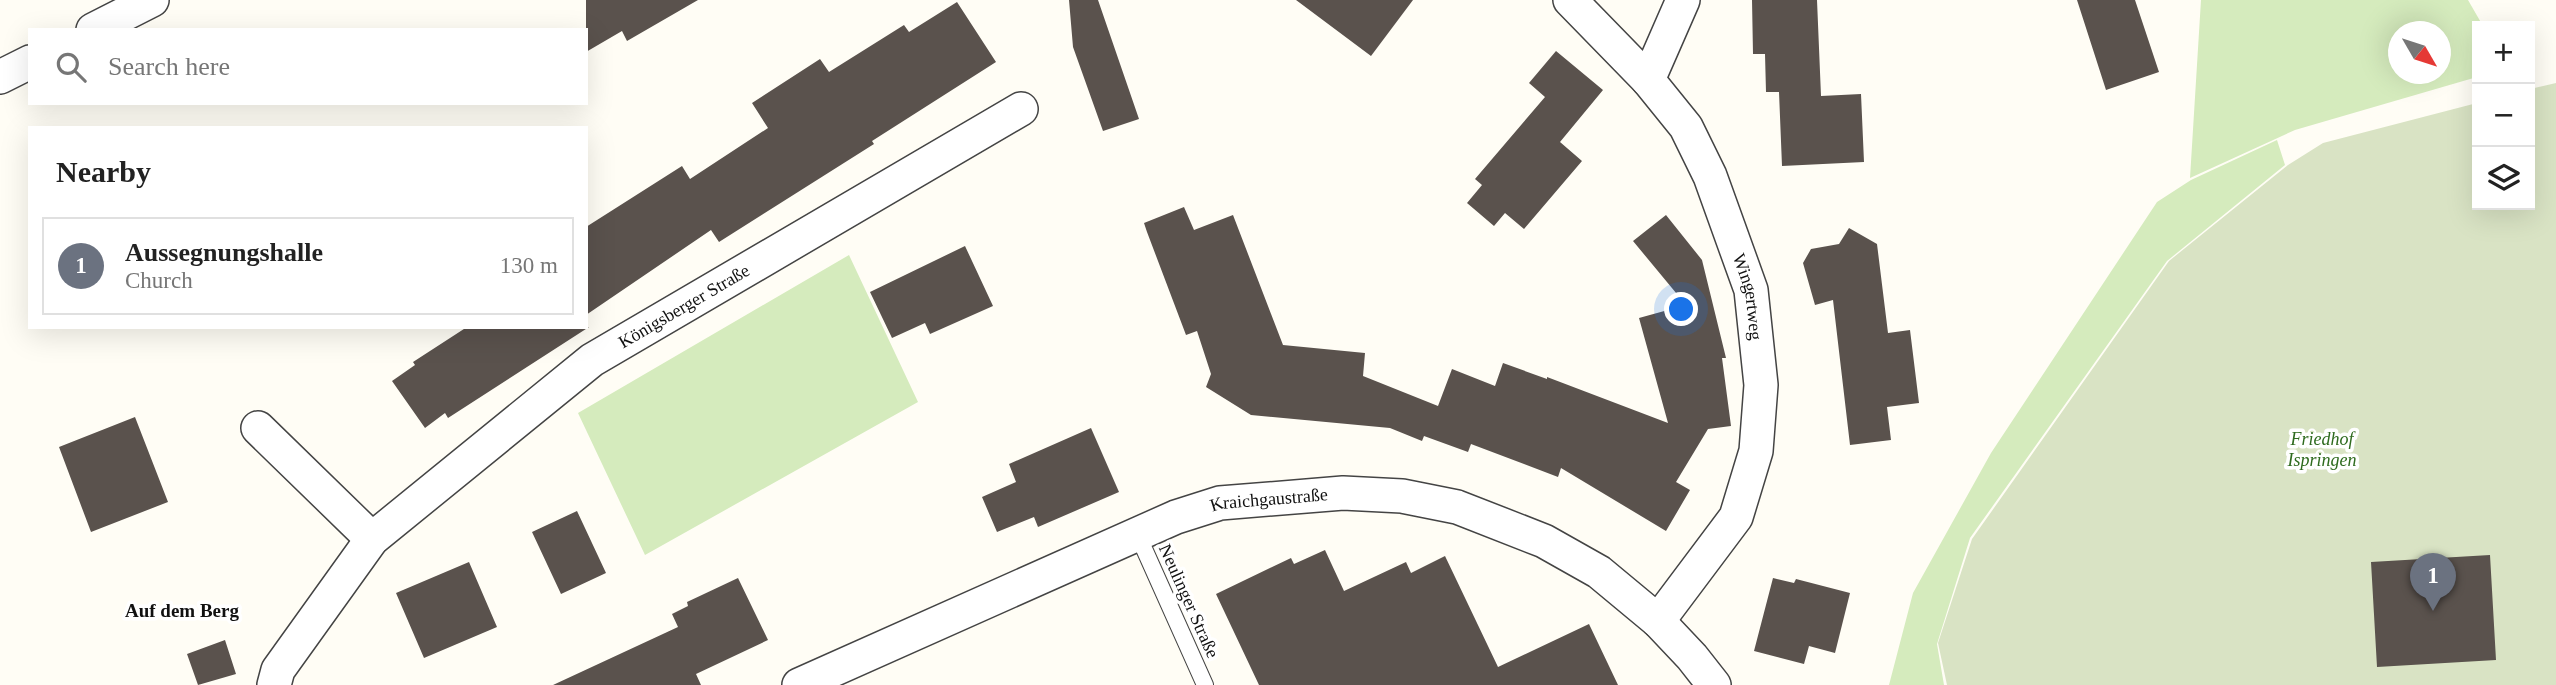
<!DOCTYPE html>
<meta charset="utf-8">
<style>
:root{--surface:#fff;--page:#f2f2f2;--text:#222;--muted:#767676;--line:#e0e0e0;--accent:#c4262e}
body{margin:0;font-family:"Times New Roman",serif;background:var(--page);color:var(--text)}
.controls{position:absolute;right:21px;top:21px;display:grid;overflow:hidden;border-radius:0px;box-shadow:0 7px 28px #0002}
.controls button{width:63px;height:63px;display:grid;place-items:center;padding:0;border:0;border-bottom:2px solid var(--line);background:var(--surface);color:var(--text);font:35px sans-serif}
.compass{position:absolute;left:2388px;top:21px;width:63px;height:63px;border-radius:50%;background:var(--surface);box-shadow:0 7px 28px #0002;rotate:129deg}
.you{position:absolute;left:1682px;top:310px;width:24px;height:24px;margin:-18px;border:5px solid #fff;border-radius:50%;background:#1a73e8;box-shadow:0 0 0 10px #1a73e833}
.badge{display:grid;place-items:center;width:46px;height:46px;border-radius:50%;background:var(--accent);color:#fff;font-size:23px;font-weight:700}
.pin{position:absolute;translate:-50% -58px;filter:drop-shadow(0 2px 4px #0008)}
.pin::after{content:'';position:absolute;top:37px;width:24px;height:21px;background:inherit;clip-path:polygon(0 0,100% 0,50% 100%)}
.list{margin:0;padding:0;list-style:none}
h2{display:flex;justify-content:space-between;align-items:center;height:91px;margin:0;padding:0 28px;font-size:30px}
h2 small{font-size:23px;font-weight:400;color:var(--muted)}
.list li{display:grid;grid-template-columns:46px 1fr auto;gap:21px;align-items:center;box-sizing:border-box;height:98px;margin:0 14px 14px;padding:0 14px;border:2px solid var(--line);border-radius:0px}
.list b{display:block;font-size:26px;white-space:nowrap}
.list p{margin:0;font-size:23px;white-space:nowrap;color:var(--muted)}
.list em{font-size:23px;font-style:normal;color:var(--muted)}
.icon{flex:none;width:38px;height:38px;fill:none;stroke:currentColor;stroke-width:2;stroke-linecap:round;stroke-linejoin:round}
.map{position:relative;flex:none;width:2556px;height:685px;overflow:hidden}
.search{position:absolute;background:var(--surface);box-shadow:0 7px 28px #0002;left:28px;top:28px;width:560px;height:77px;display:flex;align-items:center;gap:18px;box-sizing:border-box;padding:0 24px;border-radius:0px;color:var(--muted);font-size:26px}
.panel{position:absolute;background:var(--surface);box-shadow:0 7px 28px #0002;left:28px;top:126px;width:560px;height:203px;border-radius:0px}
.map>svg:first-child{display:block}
.green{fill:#d5ebbd;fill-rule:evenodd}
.cemetery{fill:#d9e3c4}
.building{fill:#5a524d}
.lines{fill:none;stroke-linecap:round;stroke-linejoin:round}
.service-casing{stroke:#444;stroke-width:18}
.minor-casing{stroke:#444;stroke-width:36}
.service{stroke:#fff;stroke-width:16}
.minor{stroke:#fff;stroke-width:33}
.labels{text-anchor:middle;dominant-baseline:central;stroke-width:7;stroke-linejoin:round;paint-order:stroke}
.street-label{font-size:18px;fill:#111;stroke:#fff}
.park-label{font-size:18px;font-style:italic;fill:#2f6b1f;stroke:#fff}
.neighbourhood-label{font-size:19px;font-weight:bold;fill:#111;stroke:#fff}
</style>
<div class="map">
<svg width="2556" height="685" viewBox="0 0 2556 685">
<rect width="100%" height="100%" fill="#fffdf5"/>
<!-- green -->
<path class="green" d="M 2201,0 L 2468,0 L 2483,26 L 2477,26 L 2477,77 L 2295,130 L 2190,178 ZM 2398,32 L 2440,32 L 2440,74 L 2398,74 Z
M 2277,140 L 2285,165 L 2167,261 L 1970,538 L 1937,644 L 1944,685 L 1889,685 L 1913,593 L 1991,453 L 2157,202 L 2191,180 Z
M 849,255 L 918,402 L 645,555 L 578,413 Z"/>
<!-- cemetery -->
<path class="cemetery" d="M 2556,83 L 2556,685 L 1947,685 L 1938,643 L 1972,539 L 2169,261 L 2288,165 L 2323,143 L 2477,103 L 2477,205 L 2530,205 L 2530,89 Z"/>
<!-- building -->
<path class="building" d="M 586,0 L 698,0 L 627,41 L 622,31 L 586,52 Z
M 1069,0 L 1098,0 L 1139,119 L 1103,131 L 1073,47 Z
M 1296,0 L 1413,0 L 1371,56 Z
M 1752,0 L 1817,0 L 1821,96 L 1861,94 L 1864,162 L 1782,166 L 1779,92 L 1766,92 L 1765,54 L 1753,54 Z
M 2077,0 L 2135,0 L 2159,72 L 2106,90 Z
M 957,2 L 996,62 L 872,141 L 874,144 L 719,242 L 711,230 L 586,315 L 586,227 L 682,166 L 690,179 L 768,128 L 752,103 L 820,59 L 829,72 L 904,25 L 909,32 Z
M 1556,51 L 1603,90 L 1560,142 L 1582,161 L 1524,229 L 1505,213 L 1494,226 L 1467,203 L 1482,185 L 1475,179 L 1545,97 L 1529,83 Z
M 1184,207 L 1194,230 L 1233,215 L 1283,345 L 1365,353 L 1363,376 L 1438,406 L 1452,369 L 1495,386 L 1503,363 L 1547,379 L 1547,377 L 1668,423 L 1639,318 L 1686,305 L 1633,241 L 1666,215 L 1702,260 L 1726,358 L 1722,358 L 1731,426 L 1708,429 L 1676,482 L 1690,490 L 1666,531 L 1561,468 L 1558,477 L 1471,444 L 1468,452 L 1424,436 L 1422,441 L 1390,428 L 1251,415 L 1206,387 L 1211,374 L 1197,331 L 1186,335 L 1147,232 L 1144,223 Z
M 1849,228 L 1877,244 L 1888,333 L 1910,330 L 1919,403 L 1887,407 L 1891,440 L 1850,445 L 1833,300 L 1815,305 L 1803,263 L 1811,249 L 1839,244 Z
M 965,246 L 993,306 L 930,334 L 925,323 L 892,338 L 870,292 Z
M 467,327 L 589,327 L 448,418 L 445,413 L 425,428 L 392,381 L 415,365 L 413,362 Z
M 135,417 L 168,502 L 91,532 L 59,447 Z
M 1091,428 L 1119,492 L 1038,527 L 1034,517 L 997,532 L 982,497 L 1016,482 L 1009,464 Z
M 577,511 L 606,573 L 561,594 L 532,532 Z
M 1325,550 L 1344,591 L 1406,562 L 1411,573 L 1445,556 L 1498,667 L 1589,624 L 1618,685 L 1259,685 L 1216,594 L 1291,558 L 1294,564 Z
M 2490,555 L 2496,660 L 2377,667 L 2371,562 Z
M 469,562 L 497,627 L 424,658 L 396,593 Z
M 738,578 L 768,640 L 696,674 L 701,685 L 553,685 L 678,627 L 672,614 L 688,606 L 687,602 Z
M 1773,578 L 1794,583 L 1796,579 L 1850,593 L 1835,653 L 1809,646 L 1804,664 L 1754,651 Z
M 225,640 L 236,674 L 198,685 L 187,654 Z"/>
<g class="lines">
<defs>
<path id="service" d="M 1137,533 L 1205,685"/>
<g id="minor">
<path id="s1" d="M 1570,0 L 1648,80 L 1686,127 L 1710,176 L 1751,290 L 1761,385 L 1756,451 L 1736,517 L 1658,621"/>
<path d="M 93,30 L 152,0"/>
<path d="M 0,77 L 30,62"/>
<path d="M 1648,80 L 1683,0"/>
<path d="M 258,428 L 372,539"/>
<path id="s2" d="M 274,685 L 278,670 L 372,539 L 592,360 L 1021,109"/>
<path id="s3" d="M 799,685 L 1176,517 L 1220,503 L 1343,493 L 1402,496 L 1457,507 L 1544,541 L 1599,572 L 1658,621 L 1692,657 L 1714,685"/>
</g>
</defs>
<!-- service casing -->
<use href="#service" class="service-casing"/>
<!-- minor casing -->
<use href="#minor" class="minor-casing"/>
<!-- service -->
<use href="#service" class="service"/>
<!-- minor -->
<use href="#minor" class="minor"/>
</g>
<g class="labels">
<!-- street labels -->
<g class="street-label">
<text stroke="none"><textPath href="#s1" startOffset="354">Wingertweg</textPath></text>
<text stroke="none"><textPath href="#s2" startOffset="567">Königsberger Straße</textPath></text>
<text stroke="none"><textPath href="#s3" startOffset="508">Kraichgaustraße</textPath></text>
<text transform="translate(1189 601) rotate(66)">Neulinger Straße</text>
</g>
<!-- park labels -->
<g class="park-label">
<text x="2322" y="439">Friedhof<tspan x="2322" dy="21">Ispringen</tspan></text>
</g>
<!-- neighbourhood labels -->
<g class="neighbourhood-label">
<text x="182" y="610">Auf dem Berg</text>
</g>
</g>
</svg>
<div class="controls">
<button>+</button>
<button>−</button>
<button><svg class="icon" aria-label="layers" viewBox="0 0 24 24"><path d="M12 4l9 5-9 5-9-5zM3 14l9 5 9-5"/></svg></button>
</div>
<svg class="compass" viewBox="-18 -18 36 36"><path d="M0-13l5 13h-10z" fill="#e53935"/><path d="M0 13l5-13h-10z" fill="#767676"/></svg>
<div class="you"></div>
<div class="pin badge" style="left:2433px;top:611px;background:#6b7280">1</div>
<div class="search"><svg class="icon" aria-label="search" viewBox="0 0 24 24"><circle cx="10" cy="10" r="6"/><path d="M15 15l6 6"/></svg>Search here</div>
<section class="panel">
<h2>Nearby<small></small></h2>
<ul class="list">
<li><span class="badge" style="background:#6b7280">1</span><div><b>Aussegnungshalle</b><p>Church</p></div><em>130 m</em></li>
</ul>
</section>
</div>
